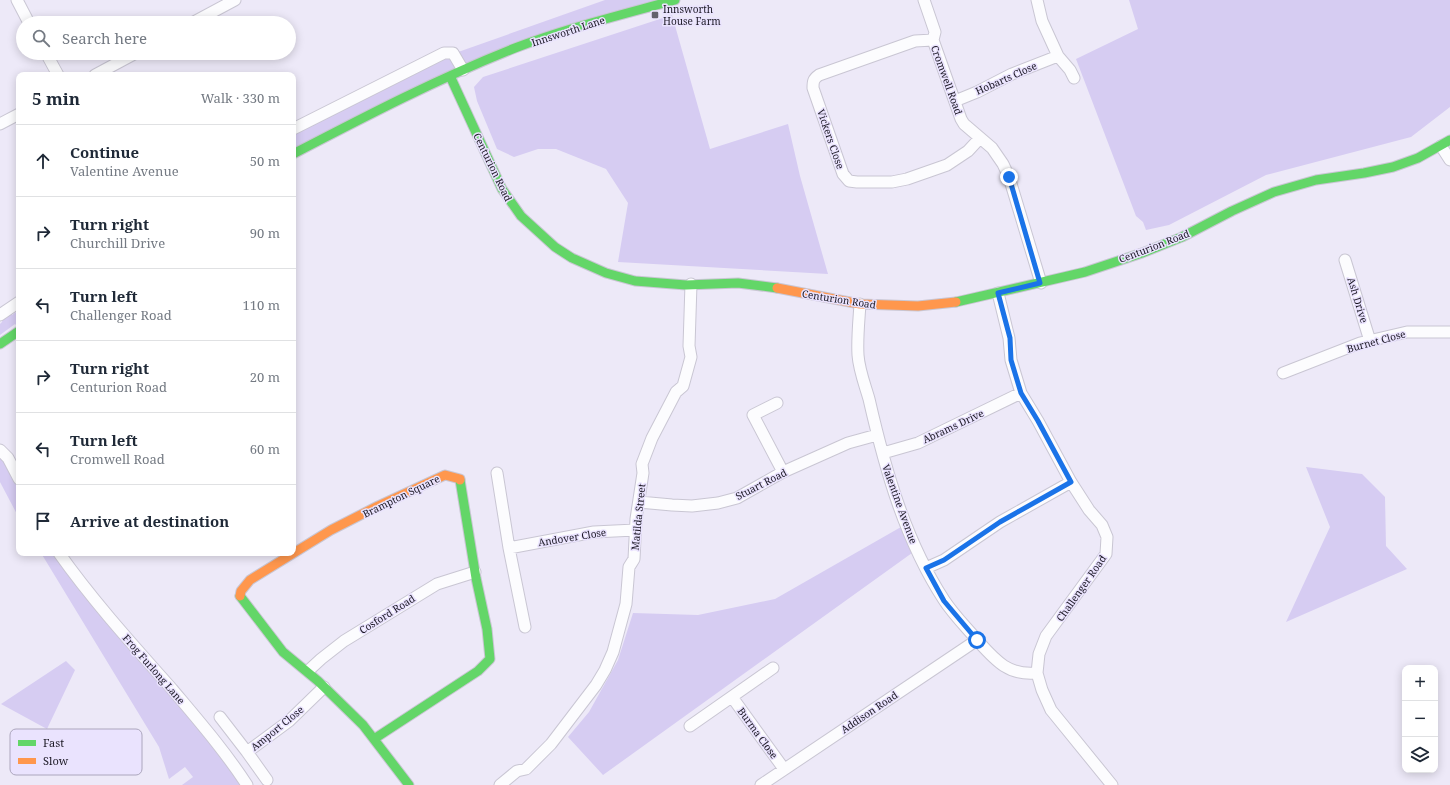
<!DOCTYPE html>
<meta charset="utf-8">
<style>
:root{--surface:#fff;--page:#f2f2f3;--text:#1f2937;--muted:#747a83;--line:#e0e1e3}
body{margin:0;font-family:"Noto Serif",serif;background:var(--page);color:var(--text)}
.controls{position:absolute;right:12px;bottom:12px;display:grid;overflow:hidden;border-radius:8px;box-shadow:0 2px 10px #0003}
.controls button{width:36px;height:36px;display:grid;place-items:center;padding:0;border:0;border-bottom:1px solid var(--line);background:var(--surface);color:var(--text);font:20px sans-serif}
.stop{position:absolute;width:12px;height:12px;margin:-9px;border:3px solid #1a73e8;border-radius:50%;background:#fff}
.stop.end{background:#1a73e8;border-color:#fff;box-shadow:0 1px 4px #0008}
.list{margin:0;padding:0;list-style:none}
h2{display:flex;justify-content:space-between;align-items:center;height:52px;margin:0;padding:0 16px;font-size:17px}
h2 small{font-size:13px;font-weight:400;color:var(--muted)}
.list li{display:grid;grid-template-columns:26px 1fr auto;gap:12px;align-items:center;box-sizing:border-box;height:72px;padding:0 16px;border-top:1px solid var(--line)}
.list b{display:block;font-size:15px;white-space:nowrap}
.list p{margin:0;font-size:13px;white-space:nowrap;color:var(--muted)}
.list em{font-size:13px;font-style:normal;color:var(--muted)}
.icon{flex:none;width:22px;height:22px;fill:none;stroke:currentColor;stroke-width:2;stroke-linecap:round;stroke-linejoin:round}
.map{position:relative;flex:none;width:1450px;height:785px;overflow:hidden}
.search{position:absolute;background:var(--surface);box-shadow:0 2px 10px #0003;left:16px;top:16px;width:280px;height:44px;display:flex;align-items:center;gap:10px;box-sizing:border-box;padding:0 14px;border-radius:22px;color:var(--muted);font-size:15px}
.panel{position:absolute;background:var(--surface);box-shadow:0 2px 10px #0003;left:16px;top:72px;width:280px;height:484px;border-radius:8px}
.map>svg:first-child{display:block}
.green{fill:#d6ccf2}
.lines{fill:none;stroke-linecap:round;stroke-linejoin:round}
.street-casing{stroke:#c9c6d3;stroke-width:13}
.fast-casing{stroke:#c9c6d3;stroke-width:11}
.slow-casing{stroke:#c9c6d3;stroke-width:11}
.street{stroke:#fcfcfe;stroke-width:11}
.fast{stroke:#63d668;stroke-width:9}
.slow{stroke:#ff974d;stroke-width:9}
.route{stroke:#1a73e8;stroke-width:5}
.poi-dot{fill:#64616e;stroke:#eae3fe;stroke-width:1.5}
.labels{text-anchor:middle;dominant-baseline:central;stroke-width:3;stroke-linejoin:round;paint-order:stroke}
.poi-label{font-size:10px;fill:#1b1824;stroke:#eae3fe;text-anchor:start}
.street-label{font-size:10px;fill:#1b1824;stroke:#eae3fe}
.key{fill:#eae3fe;stroke:#aca6bd;stroke-width:1}
.key-label{font-size:11px;fill:#1b1824}
</style>
<div class="map">
<svg width="1450" height="785" viewBox="0 0 1450 785">
<rect width="100%" height="100%" fill="#ede9f8"/>
<!-- green -->
<path class="green" d="M 605,0 L 675,0 L 562,32 L 293,149 L 293,129 L 453,53 L 461,51 Z
M 1129,0 L 1450,0 L 1450,107 L 1411,137 L 1266,175 L 1169,225 L 1146,230 L 1143,222 L 1136,216 L 1076,59 L 1138,29 Z
M 672,15 L 710,149 L 788,124 L 800,176 L 828,274 L 618,262 L 628,203 L 606,169 L 556,149 L 538,149 L 514,157 L 497,149 L 477,101 L 474,87 L 483,77 Z
M 19,310 L 19,328 L 15,324 L 0,335 L 0,324 L 2,322 L 3,317 L 10,313 L 12,315 Z
M 0,450 L 19,479 L 19,518 L 0,482 Z
M 1306,467 L 1362,474 L 1385,497 L 1386,546 L 1407,569 L 1286,622 L 1330,527 Z
M 901,527 L 912,553 L 603,775 L 568,737 L 589,712 L 618,660 L 633,613 L 698,615 L 775,599 Z
M 41,553 L 59,553 L 247,785 L 182,785 L 193,777 L 185,767 L 169,779 L 159,747 Z
M 66,661 L 75,670 L 47,729 L 1,704 Z"/>
<g class="lines">
<defs>
<path id="street" d="M 17,0 L 29,23
M 924,0 L 935,32 L 933,40 L 961,119 L 964,124 L 992,148 L 1003,164 L 1009,177 L 1041,283
M 1037,0 L 1042,21 L 1058,56 L 1070,70 L 1074,78
M 192,23 L 235,0
M 933,40 L 915,41 L 819,75 C 813,79 813,82 813,88 L 843,174 L 849,181 L 857,182 L 892,182 L 907,179 L 947,165 L 968,151 L 980,138
M 46,53 L 58,75
M 95,75 L 136,53
M 955,101 L 977,92 L 1012,74 L 1058,56
M 0,124 L 19,114
M 293,129 L 444,53 L 453,53 L 463,70
M 1441,146 L 1450,160
M 1345,260 L 1370,341
M 998,293 L 1009,338 L 1011,360 L 1021,393 L 1038,421 L 1071,482 L 1089,510 L 1102,525 L 1107,537 L 1106,554 L 1046,636 L 1039,654 L 1037,673 L 1042,690 L 1051,710 L 1112,785
M 860,304 C 859,320 857,338 858,355 C 859,370 865,385 869,399 C 885,469 905,540 944,600 C 953,614 966,627 977,640 C 995,660 1008,676 1037,673
M 0,315 L 19,302
M 1283,373 L 1360,343 L 1407,332 L 1450,332
M 777,403 L 753,415 L 783,472
M 0,450 L 8,458 L 19,479
M 883,453 L 918,443 L 1021,393
M 497,473 L 509,548 L 525,627
M 639,502 L 672,505 L 692,506 L 718,503 L 737,498 L 783,472 L 848,443 L 877,435
M 509,548 L 594,532 L 635,530
M 59,553 C 93,601 133,645 172,689 C 198,720 225,751 247,785
M 926,568 L 944,560 L 1000,522 L 1071,482
M 308,671 L 321,659 L 344,641 L 437,584 L 475,572
M 732,697 L 784,769
M 220,717 L 247,752 L 289,721 L 324,687
M 690,726 L 773,668
M 247,752 L 267,780
M 500,785 L 517,771 L 526,769 L 551,744 L 596,685 L 605,670 L 613,652 L 626,604 L 629,567 L 634,559 L 636,519 L 643,473 L 642,464 L 652,438 L 676,392 L 683,386 L 691,357 L 689,346 L 691,284
M 761,785 L 977,640"/>
<path id="fast" d="M 450,76 L 502,189 L 521,216 L 555,247 L 572,258 L 606,273 L 635,281 L 686,285 L 738,283 L 777,288
M 293,154 C 366,116 439,78 515,48 C 567,28 621,15 675,0
M 956,302 L 1085,272 L 1142,253 L 1182,237 L 1232,211 L 1274,192 L 1316,180 L 1364,173 L 1393,167 L 1418,158 L 1450,140
M 0,344 L 19,331
M 240,596 L 283,652 L 318,681 L 363,725 L 409,785
M 374,739 L 478,671 L 490,659 L 487,629 L 476,578 L 460,480"/>
<path id="slow" d="M 777,288 L 860,304 L 918,306 L 956,302
M 240,596 L 241,591 L 250,580 L 331,530 L 378,506 L 445,475 L 460,479 L 460,480"/>
</defs>
<!-- street casing -->
<use href="#street" class="street-casing"/>
<!-- fast casing -->
<use href="#fast" class="fast-casing"/>
<!-- slow casing -->
<use href="#slow" class="slow-casing"/>
<!-- street -->
<use href="#street" class="street"/>
<!-- fast -->
<use href="#fast" class="fast"/>
<!-- slow -->
<use href="#slow" class="slow"/>
</g>
<g class="lines">
<!-- route -->
<path class="route" d="M 977,640 L 944,601 L 926,568 L 944,560 L 1000,522 L 1071,482 L 1038,421 L 1021,393 L 1011,360 L 1010,338 L 998,293 L 1040,283 L 1009,177"/>
</g>
<!-- markers -->
<rect class="poi-dot" x="651" y="11" width="8" height="8" rx="2"/>
<g class="labels">
<!-- poi labels -->
<g class="poi-label">
<text x="663" y="9">Innsworth<tspan x="663" dy="12">House Farm</tspan></text>
</g>
<!-- street labels -->
<g class="street-label">
<text transform="translate(568 31) rotate(-18)">Innsworth Lane</text>
<text transform="translate(1006 78) rotate(-24)">Hobarts Close</text>
<text transform="translate(947 80) rotate(70)">Cromwell Road</text>
<text transform="translate(831 139) rotate(71)">Vickers Close</text>
<text transform="translate(493 167) rotate(64)">Centurion Road</text>
<text transform="translate(1154 246) rotate(-21)">Centurion Road</text>
<text transform="translate(839 299) rotate(9)">Centurion Road</text>
<text transform="translate(1358 300) rotate(73)">Ash Drive</text>
<text transform="translate(1376 341) rotate(-15)">Burnet Close</text>
<text transform="translate(953 426) rotate(-25)">Abrams Drive</text>
<text transform="translate(761 484) rotate(-27)">Stuart Road</text>
<text transform="translate(401 496) rotate(-26)">Brampton Square</text>
<text transform="translate(900 504) rotate(70)">Valentine Avenue</text>
<text transform="translate(638 517) rotate(-84)">Matilda Street</text>
<text transform="translate(572 537) rotate(-9)">Andover Close</text>
<text transform="translate(1081 588) rotate(-55)">Challenger Road</text>
<text transform="translate(387 614) rotate(-32)">Cosford Road</text>
<text transform="translate(154 669) rotate(49)">Frog Furlong Lane</text>
<text transform="translate(869 712) rotate(-34)">Addison Road</text>
<text transform="translate(277 728) rotate(-39)">Amport Close</text>
<text transform="translate(758 733) rotate(54)">Burma Close</text>
</g>
</g>
<!-- legend -->
<rect x="10" y="729" width="132" height="46" rx="6" class="key"/>
<rect x="18" y="740" width="18" height="6" fill="#63d668"/>
<rect x="18" y="758" width="18" height="6" fill="#ff974d"/>
<g class="key-label">
<text x="43" y="747">Fast</text>
<text x="43" y="765">Slow</text>
</g>
</svg>
<div class="controls">
<button>+</button>
<button>−</button>
<button><svg class="icon" aria-label="layers" viewBox="0 0 24 24"><path d="M12 4l9 5-9 5-9-5zM3 14l9 5 9-5"/></svg></button>
</div>
<div class="stop" style="left:977px;top:640px"></div>
<div class="stop end" style="left:1009px;top:177px"></div>
<div class="search"><svg class="icon" aria-label="search" viewBox="0 0 24 24"><circle cx="10" cy="10" r="6"/><path d="M15 15l6 6"/></svg>Search here</div>
<section class="panel">
<h2>5 min<small>Walk · 330 m</small></h2>
<ul class="list">
<li><svg class="icon" aria-label="ahead" viewBox="0 0 24 24"><path d="M12 20V5M6 11l6-6 6 6"/></svg><div><b>Continue</b><p>Valentine Avenue</p></div><em>50 m</em></li>
<li><svg class="icon" aria-label="right" viewBox="0 0 24 24"><path d="M7 20v-9h11M14 6l5 5-5 5"/></svg><div><b>Turn right</b><p>Churchill Drive</p></div><em>90 m</em></li>
<li><svg class="icon" aria-label="left" viewBox="0 0 24 24"><path d="M17 20v-9H6M10 6l-5 5 5 5"/></svg><div><b>Turn left</b><p>Challenger Road</p></div><em>110 m</em></li>
<li><svg class="icon" aria-label="right" viewBox="0 0 24 24"><path d="M7 20v-9h11M14 6l5 5-5 5"/></svg><div><b>Turn right</b><p>Centurion Road</p></div><em>20 m</em></li>
<li><svg class="icon" aria-label="left" viewBox="0 0 24 24"><path d="M17 20v-9H6M10 6l-5 5 5 5"/></svg><div><b>Turn left</b><p>Cromwell Road</p></div><em>60 m</em></li>
<li><svg class="icon" aria-label="arrive" viewBox="0 0 24 24"><path d="M6 21V4h12l-3 4 3 4H6"/></svg><div><b>Arrive at destination</b></div></li>
</ul>
</section>
</div>
